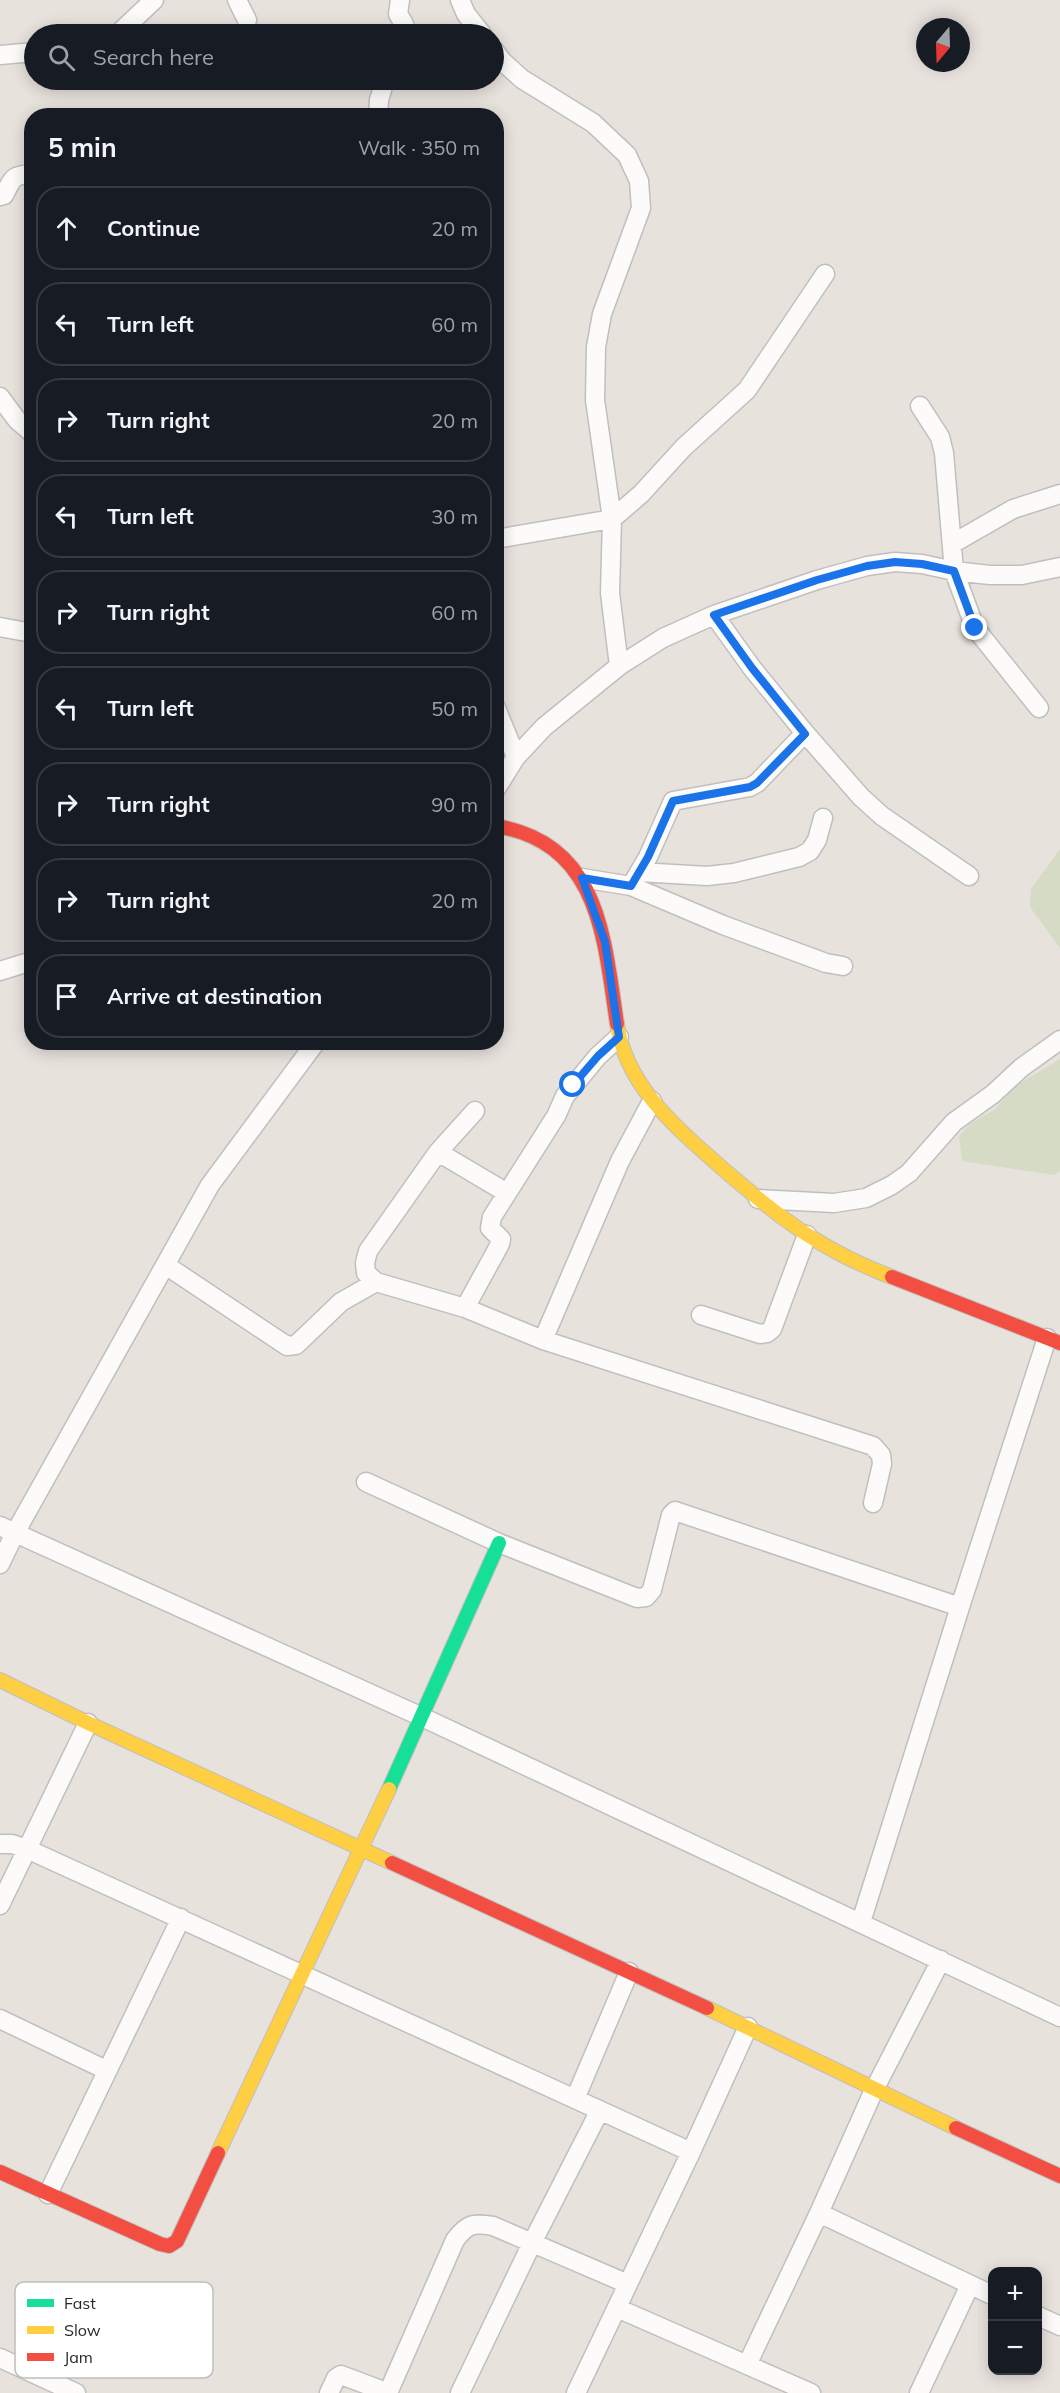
<!DOCTYPE html>
<meta charset="utf-8">
<style>
:root{--surface:#171b24;--page:#242831;--text:#f1f3f6;--muted:#9ea1a6;--line:#363941}
body{margin:0;font-family:Mulish,sans-serif;background:var(--page);color:var(--text)}
.controls{position:absolute;right:18px;bottom:18px;display:grid;overflow:hidden;border-radius:12px;box-shadow:0 3px 15px #0003}
.controls button{width:54px;height:54px;display:grid;place-items:center;padding:0;border:0;border-bottom:2px solid var(--line);background:var(--surface);color:var(--text);font:30px sans-serif}
.compass{position:absolute;left:916px;top:18px;width:54px;height:54px;border-radius:50%;background:var(--surface);box-shadow:0 3px 15px #0003;rotate:199deg}
.stop{position:absolute;width:18px;height:18px;margin:-14px;border:4px solid #1a73e8;border-radius:50%;background:#fff}
.stop.end{background:#1a73e8;border-color:#fff;box-shadow:0 2px 6px #0008}
.list{margin:0;padding:0;list-style:none}
h2{display:flex;justify-content:space-between;align-items:center;height:78px;margin:0;padding:0 24px;font-size:26px}
h2 small{font-size:20px;font-weight:400;color:var(--muted)}
.list li{display:grid;grid-template-columns:39px 1fr auto;gap:18px;align-items:center;box-sizing:border-box;height:84px;margin:0 12px 12px;padding:0 12px;border:2px solid var(--line);border-radius:24px}
.list b{display:block;font-size:22px;white-space:nowrap}
.list em{font-size:20px;font-style:normal;color:var(--muted)}
.icon{flex:none;width:33px;height:33px;fill:none;stroke:currentColor;stroke-width:2;stroke-linecap:round;stroke-linejoin:round}
.map{position:relative;flex:none;width:1060px;height:2393px;overflow:hidden}
.search{position:absolute;background:var(--surface);box-shadow:0 3px 15px #0003;left:24px;top:24px;width:480px;height:66px;display:flex;align-items:center;gap:15px;box-sizing:border-box;padding:0 21px;border-radius:33px;color:var(--muted);font-size:22px}
.panel{position:absolute;background:var(--surface);box-shadow:0 3px 15px #0003;left:24px;top:108px;width:480px;height:942px;border-radius:24px}
.map>svg:first-child{display:block}
.cemetery{fill:#d5dbc4}
.lines{fill:none;stroke-linecap:round;stroke-linejoin:round}
.street-casing{stroke:#c0bfbf;stroke-width:21}
.fast-casing{stroke:#c0bfbf;stroke-width:16}
.slow-casing{stroke:#c0bfbf;stroke-width:16}
.jam-casing{stroke:#c0bfbf;stroke-width:16}
.street{stroke:#fcfbfa;stroke-width:18}
.fast{stroke:#16e098;stroke-width:14}
.slow{stroke:#ffcf43;stroke-width:14}
.jam{stroke:#f24e42;stroke-width:14}
.route{stroke:#1a73e8;stroke-width:8}
.key{fill:#fff;stroke:#bebebe;stroke-width:1.5}
.key-label{font-size:16px;fill:#282828}
</style>
<div class="map">
<svg width="1060" height="2393" viewBox="0 0 1060 2393">
<rect width="100%" height="100%" fill="#e8e2dd"/>
<!-- cemetery -->
<path class="cemetery" d="M 1060,849 L 1060,948 L 1030,907 L 1031,889 Z
M 1060,1059 L 1060,1171 L 1054,1175 L 962,1161 L 959,1136 L 971,1123 L 994,1110 L 1017,1085 Z"/>
<g class="lines">
<defs>
<path id="street" d="M 237,0 L 247,20
M 400,0 L 398,14 L 404,24 L 400,34
M 460,0 L 466,14 L 482,34
M 118,34 L 154,0
M 494,50 L 502,61 L 522,79 L 593,123 L 627,155 L 639,181 L 641,208 L 602,314 L 596,347 L 595,400 L 612,519 L 610,593 L 619,666
M 0,55 L 34,52
M 378,116 L 379,100 L 385,80
M 0,196 L 4,195 C 13,178 12,175 32,174
M 0,397 L 17,420 L 32,433
M 920,406 L 940,437 L 944,453 L 954,571 L 975,628 L 1039,708
M 496,539 L 612,519 L 641,494 L 684,447 L 747,390 L 825,274
M 952,544 L 1013,509 L 1060,494
M 714,615 L 752,668 L 805,733 L 861,797 L 882,816 L 969,876
M 0,627 L 32,633
M 496,708 L 516,757
M 496,789 L 516,757 L 544,727 L 619,666 L 663,638 L 714,615 L 817,580 L 867,566 L 895,562 L 922,564 L 954,571 L 990,575 L 1022,575 L 1060,567
M 639,872 L 707,876 L 734,873 L 799,857 L 810,851 L 817,840 L 823,818
M 582,878 L 631,886 L 723,925 L 826,963 L 843,966
M 631,886 L 648,857 L 673,801 L 750,787 L 757,783 L 805,733
M 0,971 L 32,961
M 475,1111 L 438,1152 L 368,1251 L 365,1263 L 366,1273 L 376,1282 L 465,1308 L 543,1340 L 873,1446 L 881,1455 L 882,1464 L 873,1503
M 438,1152 L 507,1193
M 758,1199 L 834,1203 L 866,1198 L 892,1185 L 909,1173 L 954,1122 L 993,1094 L 1021,1068 L 1060,1040
M 167,1266 L 287,1346 L 296,1345 L 341,1302 L 376,1282
M 465,1308 L 500,1244 L 501,1239 L 490,1228 L 492,1217 L 556,1116 L 565,1096 L 598,1056 L 619,1037
M 701,1315 L 760,1334 L 767,1333 L 772,1329 L 807,1235
M 543,1340 L 620,1161 L 652,1101
M 366,1482 L 499,1543 L 637,1598 L 646,1597 L 652,1590 L 671,1515 L 675,1511 L 960,1607
M 0,1526 L 422,1717 L 1060,2017
M 0,1564 L 15,1533 L 210,1185 L 316,1042
M 0,1844 L 12,1844 L 27,1849 L 575,2099 L 629,1972
M 0,1905 L 88,1723
M 861,1922 L 960,1607 L 1047,1338
M 0,2019 L 106,2070
M 575,2099 L 691,2152
M 48,2194 L 181,1918
M 819,2213 L 992,2295
M 617,2308 L 811,2393
M 1038,2316 L 1060,2326
M 0,2358 L 76,2393
M 747,2365 L 819,2213 L 874,2090 L 941,1960
M 329,2393 L 336,2378 L 341,2375 L 389,2393
M 388,2393 L 455,2240 C 468,2223 473,2223 493,2226 L 628,2284
M 460,2393 L 532,2243 L 600,2110
M 576,2393 L 691,2152 L 748,2027
M 919,2393 L 970,2285"/>
<path id="fast" d="M 389,1789 L 499,1543"/>
<path id="slow" d="M 617,1024 C 626,1087 678,1129 723,1169 C 750,1192 777,1215 806,1234 C 831,1250 865,1267 892,1277
M 0,1680 L 88,1723 L 392,1863
M 707,2008 L 956,2128
M 218,2153 L 389,1789"/>
<path id="jam" d="M 496,826 C 600,843 604,938 617,1024
M 892,1277 L 1060,1343
M 392,1863 L 707,2008
M 956,2128 L 1060,2176
M 0,2172 L 160,2244 L 169,2246 L 177,2241 L 218,2153"/>
</defs>
<!-- street casing -->
<use href="#street" class="street-casing"/>
<!-- fast casing -->
<use href="#fast" class="fast-casing"/>
<!-- slow casing -->
<use href="#slow" class="slow-casing"/>
<!-- jam casing -->
<use href="#jam" class="jam-casing"/>
<!-- street -->
<use href="#street" class="street"/>
<!-- fast -->
<use href="#fast" class="fast"/>
<!-- slow -->
<use href="#slow" class="slow"/>
<!-- jam -->
<use href="#jam" class="jam"/>
</g>
<g class="lines">
<!-- route -->
<path class="route" d="M 573,1085 L 598,1056 L 619,1037 L 605,942 L 582,878 L 631,886 L 648,857 L 673,801 L 750,787 L 757,783 L 805,734 L 752,668 L 714,615 L 817,580 L 867,566 L 895,562 L 922,564 L 954,571 L 975,628"/>
</g>
<!-- legend -->
<rect x="15" y="2282" width="198" height="96" rx="9" class="key"/>
<rect x="27" y="2299" width="27" height="8" fill="#16e098"/>
<rect x="27" y="2326" width="27" height="8" fill="#ffcf43"/>
<rect x="27" y="2353" width="27" height="8" fill="#f24e42"/>
<g class="key-label">
<text x="64" y="2309">Fast</text>
<text x="64" y="2336">Slow</text>
<text x="64" y="2363">Jam</text>
</g>
</svg>
<div class="controls">
<button>+</button>
<button>−</button>
</div>
<svg class="compass" viewBox="-18 -18 36 36"><path d="M0-13l5 13h-10z" fill="#e53935"/><path d="M0 13l5-13h-10z" fill="#9ea1a6"/></svg>
<div class="stop" style="left:573px;top:1085px"></div>
<div class="stop end" style="left:975px;top:628px"></div>
<div class="search"><svg class="icon" aria-label="search" viewBox="0 0 24 24"><circle cx="10" cy="10" r="6"/><path d="M15 15l6 6"/></svg>Search here</div>
<section class="panel">
<h2>5 min<small>Walk · 350 m</small></h2>
<ul class="list">
<li><svg class="icon" aria-label="ahead" viewBox="0 0 24 24"><path d="M12 20V5M6 11l6-6 6 6"/></svg><div><b>Continue</b></div><em>20 m</em></li>
<li><svg class="icon" aria-label="left" viewBox="0 0 24 24"><path d="M17 20v-9H6M10 6l-5 5 5 5"/></svg><div><b>Turn left</b></div><em>60 m</em></li>
<li><svg class="icon" aria-label="right" viewBox="0 0 24 24"><path d="M7 20v-9h11M14 6l5 5-5 5"/></svg><div><b>Turn right</b></div><em>20 m</em></li>
<li><svg class="icon" aria-label="left" viewBox="0 0 24 24"><path d="M17 20v-9H6M10 6l-5 5 5 5"/></svg><div><b>Turn left</b></div><em>30 m</em></li>
<li><svg class="icon" aria-label="right" viewBox="0 0 24 24"><path d="M7 20v-9h11M14 6l5 5-5 5"/></svg><div><b>Turn right</b></div><em>60 m</em></li>
<li><svg class="icon" aria-label="left" viewBox="0 0 24 24"><path d="M17 20v-9H6M10 6l-5 5 5 5"/></svg><div><b>Turn left</b></div><em>50 m</em></li>
<li><svg class="icon" aria-label="right" viewBox="0 0 24 24"><path d="M7 20v-9h11M14 6l5 5-5 5"/></svg><div><b>Turn right</b></div><em>90 m</em></li>
<li><svg class="icon" aria-label="right" viewBox="0 0 24 24"><path d="M7 20v-9h11M14 6l5 5-5 5"/></svg><div><b>Turn right</b></div><em>20 m</em></li>
<li><svg class="icon" aria-label="arrive" viewBox="0 0 24 24"><path d="M6 21V4h12l-3 4 3 4H6"/></svg><div><b>Arrive at destination</b></div></li>
</ul>
</section>
</div>
